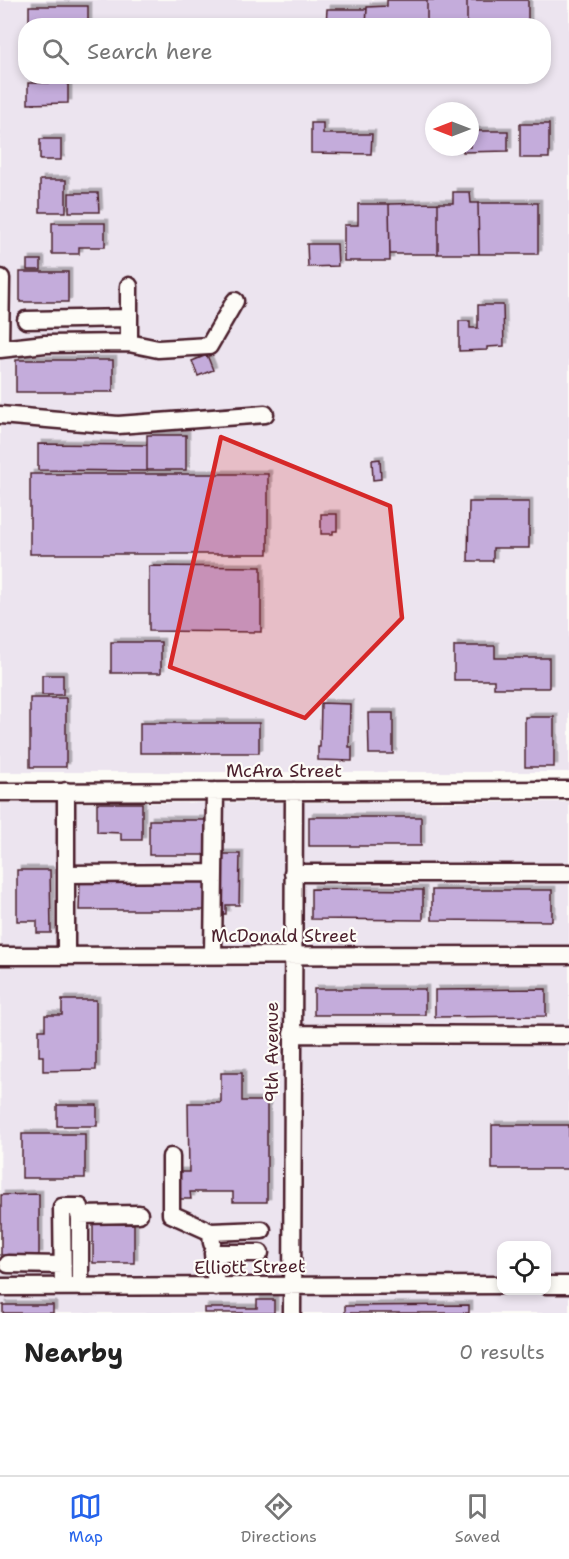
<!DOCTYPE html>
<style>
:root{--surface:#fff;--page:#f2f2f2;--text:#222;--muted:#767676;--line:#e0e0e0;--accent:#2563eb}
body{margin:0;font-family:"Shantell Sans",sans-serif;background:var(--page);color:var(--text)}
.controls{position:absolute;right:18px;bottom:18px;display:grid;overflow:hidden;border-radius:12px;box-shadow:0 3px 9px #0003}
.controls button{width:54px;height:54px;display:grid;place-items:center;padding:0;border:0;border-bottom:2px solid var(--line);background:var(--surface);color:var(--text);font:30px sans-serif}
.compass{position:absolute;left:425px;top:102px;width:54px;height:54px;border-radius:50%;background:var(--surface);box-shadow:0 3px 9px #0003;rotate:270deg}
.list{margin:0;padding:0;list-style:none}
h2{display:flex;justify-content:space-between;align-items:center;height:78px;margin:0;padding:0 24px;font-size:26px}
h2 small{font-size:20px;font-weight:400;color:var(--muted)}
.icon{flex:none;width:33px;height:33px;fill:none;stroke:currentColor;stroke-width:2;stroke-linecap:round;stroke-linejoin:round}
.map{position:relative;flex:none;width:569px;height:1313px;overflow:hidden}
.search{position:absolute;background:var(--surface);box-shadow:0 3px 9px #0003;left:18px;right:18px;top:18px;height:66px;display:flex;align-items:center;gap:15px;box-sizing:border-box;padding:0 21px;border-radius:24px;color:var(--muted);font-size:22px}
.sheet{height:162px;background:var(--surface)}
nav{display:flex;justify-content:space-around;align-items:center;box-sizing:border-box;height:84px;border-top:2px solid var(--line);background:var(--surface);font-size:16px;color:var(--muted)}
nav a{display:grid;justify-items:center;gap:3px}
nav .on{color:var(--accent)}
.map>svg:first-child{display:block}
.built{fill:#ece4ef;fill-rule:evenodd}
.building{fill:#c4acdb;stroke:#4a1f2b;stroke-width:1.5;filter:url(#shadow)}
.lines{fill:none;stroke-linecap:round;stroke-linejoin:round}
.minor-casing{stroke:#4a1f2b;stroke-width:21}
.minor{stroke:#fdfcf7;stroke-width:16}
.marked{fill:#d62828;fill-opacity:0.2;stroke:#d62828;stroke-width:4.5;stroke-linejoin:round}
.labels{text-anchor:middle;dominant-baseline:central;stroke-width:4.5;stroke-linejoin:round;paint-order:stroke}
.street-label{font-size:18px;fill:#4a1f2b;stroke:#fdfcf7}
</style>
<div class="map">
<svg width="569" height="1313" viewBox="0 0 569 1313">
<defs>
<filter id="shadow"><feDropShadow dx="3.5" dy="-3.5" stdDeviation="0" flood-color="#0004"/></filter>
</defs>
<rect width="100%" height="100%" fill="#fdfcf7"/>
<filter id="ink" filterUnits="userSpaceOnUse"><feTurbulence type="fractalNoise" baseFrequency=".0167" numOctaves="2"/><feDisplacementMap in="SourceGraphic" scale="12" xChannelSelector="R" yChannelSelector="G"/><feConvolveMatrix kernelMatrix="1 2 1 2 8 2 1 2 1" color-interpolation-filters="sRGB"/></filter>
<g filter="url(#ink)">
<!-- built -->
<path class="built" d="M 0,0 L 569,0 L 569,772 L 0,772 ZM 26,26 L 544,26 L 544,76 L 26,76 ZM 434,111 L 470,111 L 470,147 L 434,147 Z
M 569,802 L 569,1313 L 0,1313 L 1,803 ZM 502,1246 L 546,1246 L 546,1290 L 502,1290 Z"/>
<!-- building -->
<path class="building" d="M 387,0 L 427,0 L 427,26 L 366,26 L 367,7 L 387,6 Z
M 427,0 L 467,0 L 467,26 L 427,26 Z
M 467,0 L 528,0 L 528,26 L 467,26 Z
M 29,6 L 88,6 L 88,26 L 29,26 Z
M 327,9 L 367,9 L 366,26 L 326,25 Z
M 28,83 L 68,83 L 68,103 L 28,104 Z
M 311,123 L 323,123 L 323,134 L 372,134 L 371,154 L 311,153 Z
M 520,124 L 549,124 L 549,158 L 520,158 Z
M 470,131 L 508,131 L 508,151 L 463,152 L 463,147 L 470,147 Z
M 40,139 L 61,139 L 61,160 L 40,160 Z
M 40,180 L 66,180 L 66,212 L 40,212 Z
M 453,192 L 470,192 L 471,203 L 478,203 L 479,254 L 438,254 L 438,203 L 453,203 Z
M 69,193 L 98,193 L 99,212 L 69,212 Z
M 438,203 L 438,254 L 390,254 L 389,204 Z
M 478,203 L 538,203 L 538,254 L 479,254 Z
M 358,204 L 389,204 L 390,261 L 344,261 L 344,225 L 358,225 Z
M 52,223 L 105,223 L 105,247 L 79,247 L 79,254 L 52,254 Z
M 307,244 L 337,244 L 338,266 L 308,267 Z
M 27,260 L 41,260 L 41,270 L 27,270 Z
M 20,272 L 68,272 L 68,302 L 20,302 Z
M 478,305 L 503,305 L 504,346 L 487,347 L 487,350 L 459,351 L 459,321 L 470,321 L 470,328 L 478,328 Z
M 207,355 L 213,370 L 198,376 L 192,361 Z
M 16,360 L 113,360 L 113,392 L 16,392 Z
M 147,435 L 186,435 L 186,470 L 147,470 Z
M 38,444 L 147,445 L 147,471 L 38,470 Z
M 380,459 L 381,479 L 373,480 L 372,460 Z
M 30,474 L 268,474 L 268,554 L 30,554 Z
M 469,502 L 529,502 L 529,548 L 493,548 L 493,561 L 468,561 Z
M 321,514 L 337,514 L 337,531 L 333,531 L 333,534 L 321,534 Z
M 149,566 L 261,567 L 261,632 L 149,631 Z
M 111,642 L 161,642 L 161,673 L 111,673 Z
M 454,646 L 495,646 L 495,658 L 549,658 L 549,688 L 494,688 L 494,680 L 454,680 Z
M 42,675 L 63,675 L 63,695 L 42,695 Z
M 30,698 L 66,698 L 66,767 L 30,767 Z
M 321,703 L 350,704 L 349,747 L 352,747 L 352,761 L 318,760 L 318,747 L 320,747 Z
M 368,713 L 393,713 L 393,754 L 369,754 Z
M 525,717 L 554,717 L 554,767 L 525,767 Z
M 140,723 L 259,723 L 259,753 L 140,753 Z
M 97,803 L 142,803 L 142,840 L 121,840 L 121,833 L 97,832 Z
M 309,817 L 421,817 L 421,846 L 309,846 Z
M 149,820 L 206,820 L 206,855 L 149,855 Z
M 219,854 L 240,854 L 239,905 L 226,905 L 226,914 L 219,914 Z
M 17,870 L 50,870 L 51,933 L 37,933 L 37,921 L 17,921 Z
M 80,880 L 207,881 L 207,910 L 79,910 Z
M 311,889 L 423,890 L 423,920 L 311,919 Z
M 432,890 L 552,890 L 552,921 L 432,920 Z
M 314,989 L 425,989 L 425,1015 L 314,1015 Z
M 546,989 L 546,1016 L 435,1017 L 435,990 Z
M 62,1000 L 96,1000 L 96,1070 L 43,1071 L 43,1056 L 39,1056 L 39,1030 L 45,1030 L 45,1015 L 62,1015 Z
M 221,1073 L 242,1073 L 242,1101 L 267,1101 L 267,1202 L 233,1202 L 233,1192 L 190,1192 L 191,1199 L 176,1199 L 175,1172 L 189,1172 L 188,1103 L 221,1103 Z
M 57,1105 L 97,1105 L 97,1126 L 57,1126 Z
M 492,1125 L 569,1125 L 569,1169 L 492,1169 Z
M 22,1134 L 85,1134 L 85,1178 L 22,1178 Z
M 39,1194 L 39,1255 L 1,1255 L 1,1195 Z
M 93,1224 L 134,1224 L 134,1263 L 93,1263 Z
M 257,1300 L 274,1300 L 274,1313 L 204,1313 L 204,1308 L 257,1308 Z
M 3,1305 L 53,1305 L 53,1313 L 3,1313 Z
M 469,1305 L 469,1313 L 345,1313 L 345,1306 Z"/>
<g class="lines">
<defs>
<path id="minor" d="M 26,320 L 128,318
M 129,343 L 158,349 L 209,346 L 235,301
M 0,346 L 1,278
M 0,349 L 45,344 L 129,343 L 129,286
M 0,415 L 118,425 L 265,414
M 66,791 L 66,955
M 0,792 L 569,790
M 293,873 L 569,873
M 66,874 L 214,873
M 213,955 L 215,791
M 0,956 L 569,955
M 292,1034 L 569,1035
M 171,1157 L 171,1214 L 211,1232
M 79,1215 L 139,1214
M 212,1243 L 211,1232 L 262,1230
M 8,1264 L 63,1265
M 546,1285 L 569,1285
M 0,1287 L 502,1285
M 63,1287 L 62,1207 L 80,1207 L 80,1287
M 216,1287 L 213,1253 L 260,1253
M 292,1313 L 294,791"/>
</defs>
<!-- minor casing -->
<use href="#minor" class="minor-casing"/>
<!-- minor -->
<use href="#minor" class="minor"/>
</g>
</g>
<!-- marked area -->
<path class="marked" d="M 221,437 L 390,506 L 402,618 L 305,718 L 170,667 Z"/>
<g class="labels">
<!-- street labels -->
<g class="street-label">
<text x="284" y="771">McAra Street</text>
<text x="284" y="936">McDonald Street</text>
<text transform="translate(272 1052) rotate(-90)">9th Avenue</text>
<text transform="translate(250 1267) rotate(-1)">Elliott Street</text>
</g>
</g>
</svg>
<div class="controls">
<button><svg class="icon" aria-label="locate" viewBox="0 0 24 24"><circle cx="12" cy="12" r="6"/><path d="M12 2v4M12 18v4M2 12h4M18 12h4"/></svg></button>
</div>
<svg class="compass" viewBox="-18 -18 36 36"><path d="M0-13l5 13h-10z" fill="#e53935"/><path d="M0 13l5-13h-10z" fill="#767676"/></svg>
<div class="search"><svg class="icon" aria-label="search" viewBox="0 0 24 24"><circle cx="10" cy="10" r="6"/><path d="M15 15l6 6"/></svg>Search here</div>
</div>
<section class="sheet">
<h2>Nearby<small>0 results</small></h2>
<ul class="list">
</ul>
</section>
<nav>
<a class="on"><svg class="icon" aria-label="map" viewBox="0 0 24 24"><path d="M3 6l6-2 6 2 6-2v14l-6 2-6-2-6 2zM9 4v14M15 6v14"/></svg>Map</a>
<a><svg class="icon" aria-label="directions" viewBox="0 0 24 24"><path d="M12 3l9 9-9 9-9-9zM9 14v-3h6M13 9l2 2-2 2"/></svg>Directions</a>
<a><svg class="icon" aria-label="saved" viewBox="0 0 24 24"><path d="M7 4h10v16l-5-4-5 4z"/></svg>Saved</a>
</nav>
